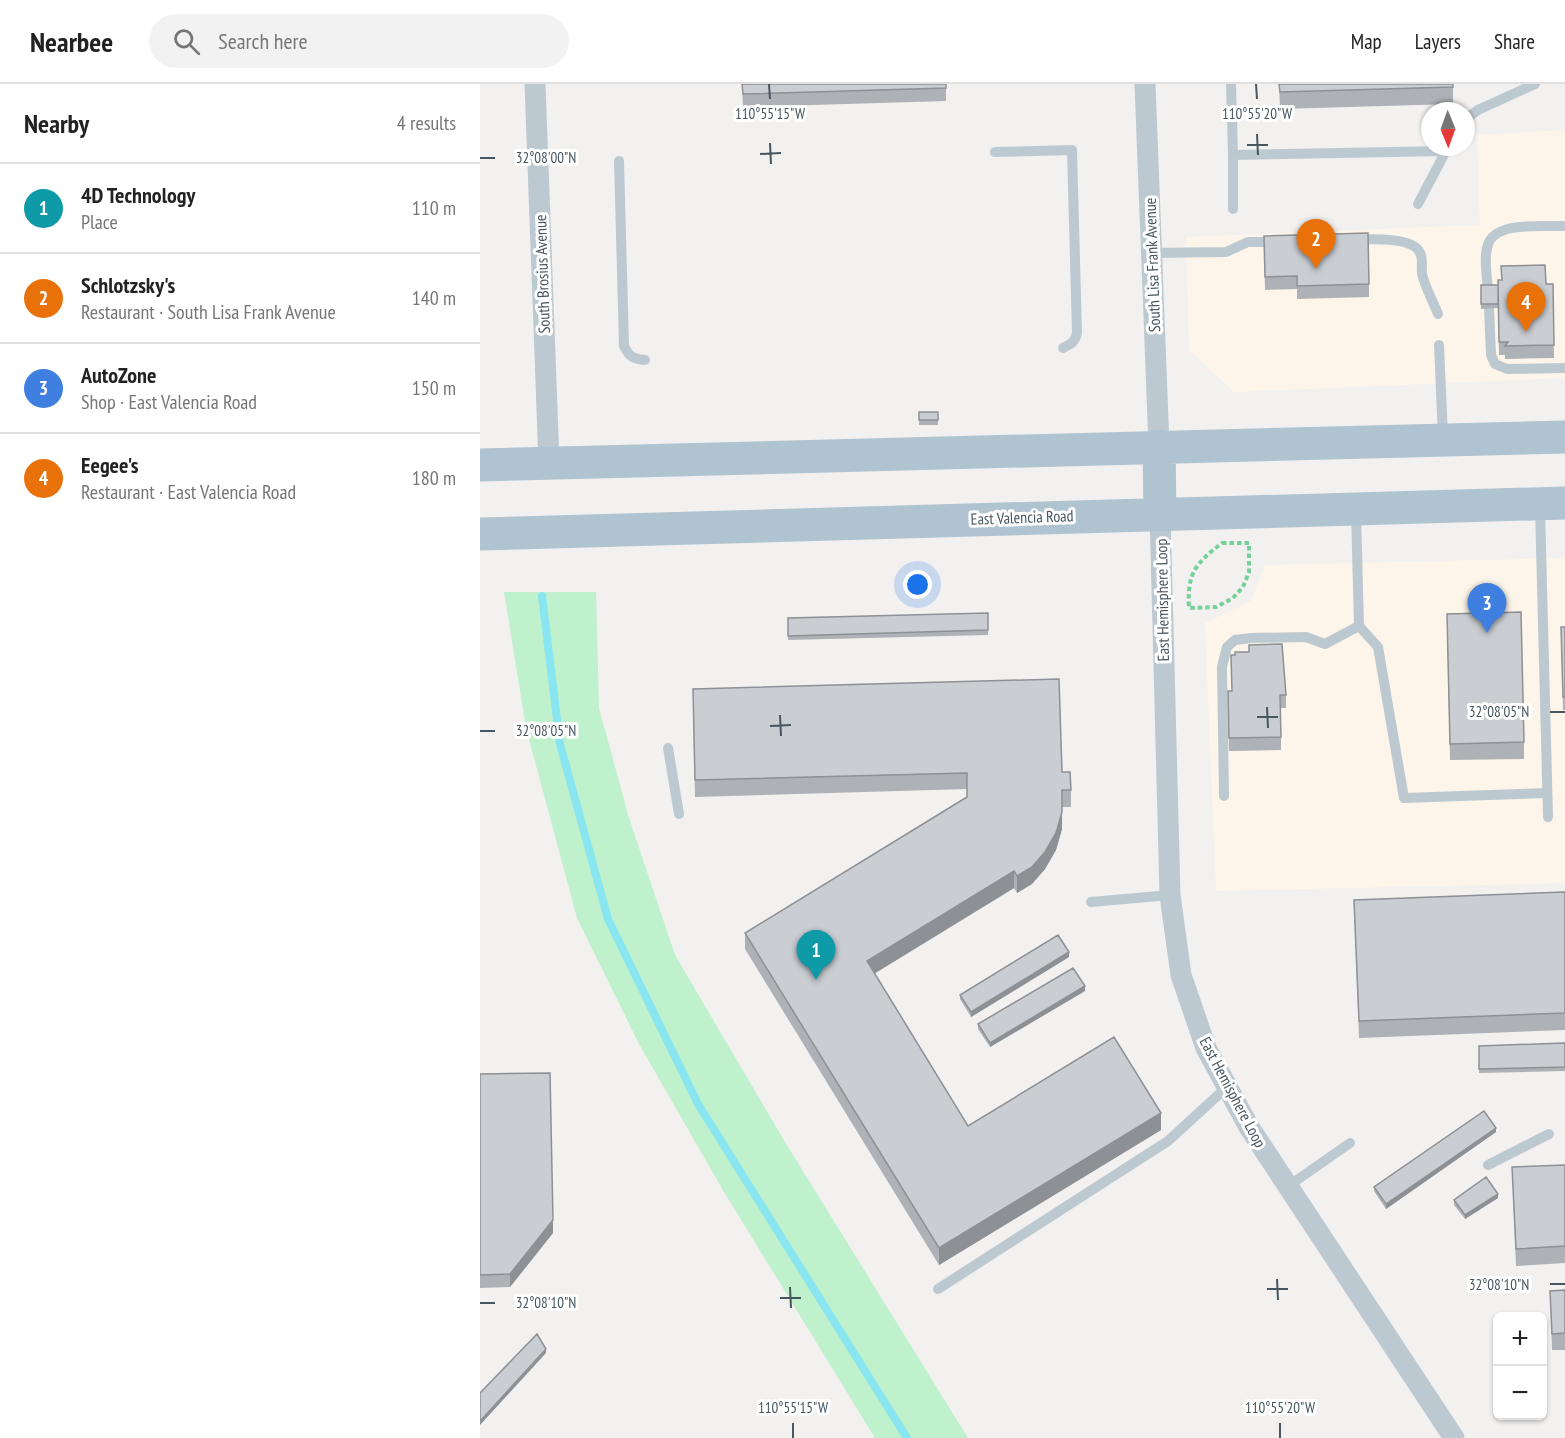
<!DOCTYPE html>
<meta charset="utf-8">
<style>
:root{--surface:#fff;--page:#f2f2f2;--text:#222;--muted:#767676;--line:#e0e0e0;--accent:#0f766e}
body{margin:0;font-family:"PT Sans Narrow",sans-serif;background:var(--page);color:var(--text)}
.controls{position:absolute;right:18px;bottom:18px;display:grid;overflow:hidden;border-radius:9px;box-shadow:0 2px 4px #0004}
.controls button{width:54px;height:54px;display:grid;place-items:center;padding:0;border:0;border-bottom:2px solid var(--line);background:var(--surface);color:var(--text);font:30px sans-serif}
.compass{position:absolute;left:941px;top:18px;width:54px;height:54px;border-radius:50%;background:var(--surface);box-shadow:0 2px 4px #0004;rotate:179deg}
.you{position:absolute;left:438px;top:501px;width:21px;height:21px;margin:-15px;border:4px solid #fff;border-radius:50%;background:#1a73e8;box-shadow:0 0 0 9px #1a73e833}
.badge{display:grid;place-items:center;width:39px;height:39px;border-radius:50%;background:var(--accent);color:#fff;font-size:20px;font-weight:700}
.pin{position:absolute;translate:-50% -50px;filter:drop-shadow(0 2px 3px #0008)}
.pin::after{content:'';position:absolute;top:32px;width:21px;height:18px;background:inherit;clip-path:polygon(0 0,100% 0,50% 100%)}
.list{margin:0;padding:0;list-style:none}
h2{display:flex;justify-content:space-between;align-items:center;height:78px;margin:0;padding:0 24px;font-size:26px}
h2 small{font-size:20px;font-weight:400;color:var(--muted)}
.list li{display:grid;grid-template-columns:39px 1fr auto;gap:18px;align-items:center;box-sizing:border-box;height:90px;padding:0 24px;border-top:2px solid var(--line)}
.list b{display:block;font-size:22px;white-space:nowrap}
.list p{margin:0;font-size:20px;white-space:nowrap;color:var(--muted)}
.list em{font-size:20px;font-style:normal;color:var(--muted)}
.icon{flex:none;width:33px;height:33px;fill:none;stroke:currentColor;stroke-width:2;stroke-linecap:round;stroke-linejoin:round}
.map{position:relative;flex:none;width:1085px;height:1354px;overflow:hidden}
header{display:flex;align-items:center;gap:36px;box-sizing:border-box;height:84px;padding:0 30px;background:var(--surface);border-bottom:2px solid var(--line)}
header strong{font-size:28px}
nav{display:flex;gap:33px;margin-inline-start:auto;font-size:21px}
.search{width:420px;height:54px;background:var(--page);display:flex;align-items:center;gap:15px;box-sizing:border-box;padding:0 21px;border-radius:33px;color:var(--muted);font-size:22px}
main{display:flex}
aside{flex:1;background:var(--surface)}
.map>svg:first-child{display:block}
.commercial{fill:#fdf5ea}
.green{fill:#bef1cc}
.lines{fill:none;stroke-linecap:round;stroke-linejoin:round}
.stream{stroke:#89e5f0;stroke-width:8}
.path{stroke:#74d199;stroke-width:4;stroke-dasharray:4.5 3;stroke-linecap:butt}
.lane{stroke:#bdc9d0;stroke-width:10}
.street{stroke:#bdc9d0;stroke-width:21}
.primary{stroke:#afc3d0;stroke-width:33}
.wall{fill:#aeb1b5}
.shaded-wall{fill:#8d9094}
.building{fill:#caced3;stroke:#8d9094;stroke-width:1.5}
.ticks{fill:none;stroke:#47565f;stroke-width:2}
.labels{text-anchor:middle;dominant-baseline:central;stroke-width:6;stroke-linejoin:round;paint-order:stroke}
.street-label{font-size:16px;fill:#47565f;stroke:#fff}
.ticks-label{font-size:15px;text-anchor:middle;fill:#47565f;stroke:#fff;stroke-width:6;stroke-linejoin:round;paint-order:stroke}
</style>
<header>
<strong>Nearbee</strong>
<div class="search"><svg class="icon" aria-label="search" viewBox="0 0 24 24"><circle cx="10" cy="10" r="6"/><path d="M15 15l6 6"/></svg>Search here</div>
<nav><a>Map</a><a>Layers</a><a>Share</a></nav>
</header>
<main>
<aside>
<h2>Nearby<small>4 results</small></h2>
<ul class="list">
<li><span class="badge" style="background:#0f9aa8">1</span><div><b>4D Technology</b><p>Place</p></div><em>110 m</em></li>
<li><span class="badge" style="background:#e8710a">2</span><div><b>Schlotzsky's</b><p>Restaurant · South Lisa Frank Avenue</p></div><em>140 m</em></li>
<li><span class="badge" style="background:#3f7fe0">3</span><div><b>AutoZone</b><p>Shop · East Valencia Road</p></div><em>150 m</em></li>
<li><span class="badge" style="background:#e8710a">4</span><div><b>Eegee's</b><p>Restaurant · East Valencia Road</p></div><em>180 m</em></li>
</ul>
</aside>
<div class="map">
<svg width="1085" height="1354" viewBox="0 0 1085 1354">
<rect width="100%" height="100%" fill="#f3f0f0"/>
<!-- commercial -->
<path class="commercial" d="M 1085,46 L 1085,294 L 754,308 L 709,266 L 706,153 L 1000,141 L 997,51 Z
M 1085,474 L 1085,799 L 736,807 L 725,539 L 771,517 L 785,481 Z"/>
<!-- green -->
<path class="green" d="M 24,508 L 116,508 L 119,624 L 149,734 L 195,871 L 305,1058 L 488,1354 L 395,1354 L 244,1108 L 159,960 L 97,834 L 46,644 Z"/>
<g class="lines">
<!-- stream -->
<path class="stream" d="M 62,512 L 80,660 L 128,835 L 218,1020 L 427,1354"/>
<!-- path -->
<path class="path" d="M 742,459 L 769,459 L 769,488 L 763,503 L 753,514 L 736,523 L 709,524 C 707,489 715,480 742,459 Z"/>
<!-- lane -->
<path class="lane" d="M 751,0 L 753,71 L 967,67
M 986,35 L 998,26 L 1055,0
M 515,68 L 592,66 L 597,249 C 595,258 591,260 583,264
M 753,71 L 753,125
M 139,77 L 144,262 C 149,273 154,275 165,276
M 938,120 L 968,63
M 874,156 C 889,155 930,153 939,167 C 944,174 941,182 942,190 C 945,203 953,217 958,230
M 671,169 L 746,168 L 768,158 L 796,158
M 1008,206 C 1007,191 1003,171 1009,158 C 1019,137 1065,143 1085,142
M 1009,224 L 1011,271 L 1015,280 L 1027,285 L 1085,284
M 959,261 L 963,353
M 1060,424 L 1068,733
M 879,542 L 898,563 L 924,714 L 1067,709
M 188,664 L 199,730
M 744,712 L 742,583 L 747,563 L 755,556 L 771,554 L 826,553 L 845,560 L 879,542 L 876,428
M 611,818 L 690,811
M 1008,1081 L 1069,1050
M 807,1103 L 870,1059
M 458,1205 L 688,1057 L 747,1003"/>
<!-- street -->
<path class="street" d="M 55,0 L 69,379
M 665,0 L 679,362
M 680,429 L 690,811 L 701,891 L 726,964 L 769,1043 L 974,1354"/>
<!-- primary -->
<path class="primary" d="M 679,362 L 680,429
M 0,381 L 1085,353
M 0,450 L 1085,419"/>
</g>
<!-- wall -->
<path class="wall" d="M 262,0 L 466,0 L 466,17 L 263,23 Z
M 799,0 L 973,0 L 973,20 L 800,25 Z
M 784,152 L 889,200 L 889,213 L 817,215 L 817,205 L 785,206 Z
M 1073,200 L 1074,274 L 1025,275 L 1025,271 L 1019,271 L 1018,223 L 1018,224 L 1001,225 L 1001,201 Z
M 439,328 L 458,328 L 458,341 L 439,341 Z
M 508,529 L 508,551 L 308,556 L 308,534 Z
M 1081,543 L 1085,543 L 1085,626 L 1083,626 Z
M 967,547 L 1044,658 L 1044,675 L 970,676 Z
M 748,607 L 806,611 L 806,624 L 801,624 L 801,666 L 749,667 Z
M 213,622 L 582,688 L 591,706 L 591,723 L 582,723 L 582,745 L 576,766 L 565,785 L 552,800 L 537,809 L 534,804 L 394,890 L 488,1042 L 681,1046 L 459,1181 L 265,865 L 265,849 L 487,713 L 487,705 L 215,713 Z
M 1085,808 L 1085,946 L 879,954 L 874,816 Z
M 589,873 L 491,933 L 480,915 L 480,911 Z
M 605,907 L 510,963 L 498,945 L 498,940 Z
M 1085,959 L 1085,987 L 999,989 L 999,962 Z
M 0,990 L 73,1149 L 30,1203 L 0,1204 Z
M 1016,1048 L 906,1125 L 894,1107 L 894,1103 Z
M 1085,1081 L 1085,1179 L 1036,1182 L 1032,1083 Z
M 1018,1114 L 985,1135 L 974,1121 L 974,1116 Z
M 1085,1206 L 1085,1266 L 1072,1266 L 1070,1207 Z"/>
<!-- shaded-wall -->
<path class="shaded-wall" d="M 582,728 L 582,745 L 576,766 L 565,785 L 552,800 L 537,809 L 537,792 Z
M 534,787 L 534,804 L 387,894 L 387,877 Z
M 589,868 L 589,873 L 491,933 L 491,928 Z
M 605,902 L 605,907 L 510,963 L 510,959 Z
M 681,1029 L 681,1046 L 459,1181 L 459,1164 Z
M 1016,1044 L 1016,1048 L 906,1125 L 906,1120 Z
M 1018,1110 L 1018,1114 L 985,1135 L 985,1131 Z
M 73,1136 L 73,1149 L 30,1203 L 30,1190 Z
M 66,1265 L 66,1269 L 0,1341 L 0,1337 Z"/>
<!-- building -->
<path class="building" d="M 262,0 L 466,0 L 466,4 L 263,10 Z
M 799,0 L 973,0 L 973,3 L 800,8 Z
M 888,149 L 889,200 L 817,202 L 817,192 L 785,193 L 784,152 Z
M 1065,181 L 1066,200 L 1073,200 L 1074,261 L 1025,262 L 1028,258 L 1019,258 L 1018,196 L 1022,196 L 1021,182 Z
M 1001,201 L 1018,201 L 1018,220 L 1001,220 Z
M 439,328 L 458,328 L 458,336 L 439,336 Z
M 1041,528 L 1044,658 L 970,660 L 967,530 Z
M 508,529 L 508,546 L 308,552 L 308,534 Z
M 1081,543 L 1085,543 L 1085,613 L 1083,613 Z
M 802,560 L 806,611 L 800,611 L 801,653 L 749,654 L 748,607 L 752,607 L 751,571 L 755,571 L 755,568 L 769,568 L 769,561 Z
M 579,595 L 582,688 L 590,688 L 591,706 L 582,706 L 582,728 L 576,749 L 565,768 L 552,783 L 537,792 L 534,787 L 387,877 L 488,1042 L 634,953 L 681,1029 L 459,1164 L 265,849 L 487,713 L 487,689 L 215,696 L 213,605 Z
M 1085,808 L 1085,929 L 879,937 L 874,816 Z
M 578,851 L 589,868 L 491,928 L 480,911 Z
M 593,884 L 605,902 L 510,959 L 498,940 Z
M 1085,959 L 1085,983 L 999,985 L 999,962 Z
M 70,989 L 73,1136 L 30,1190 L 0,1191 L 0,990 Z
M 1004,1027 L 1016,1044 L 906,1120 L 894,1103 Z
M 1085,1081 L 1085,1162 L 1036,1165 L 1032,1083 Z
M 1006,1093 L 1018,1110 L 985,1131 L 974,1116 Z
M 1085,1206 L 1085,1249 L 1072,1250 L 1070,1207 Z
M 57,1250 L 66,1265 L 0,1337 L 0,1309 Z"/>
<!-- ticks -->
<path class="ticks" d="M 289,0 L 290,15M 776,0 L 777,15M 777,50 L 778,71M 290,59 L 291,80M 767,61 L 788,61M 280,70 L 301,69M 0,74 L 15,74M 787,623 L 788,644M 1070,628 L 1085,628M 300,631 L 301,652M 777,633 L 798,633M 290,642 L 311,641M 0,647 L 15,647M 797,1195 L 798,1216M 1070,1200 L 1085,1200M 310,1203 L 311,1224M 787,1205 L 808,1205M 300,1214 L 321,1214M 0,1219 L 15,1219M 313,1339 L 313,1354M 800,1339 L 800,1354"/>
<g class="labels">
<!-- street labels -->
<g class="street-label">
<text transform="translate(672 181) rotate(-92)">South Lisa Frank Avenue</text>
<text transform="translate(62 190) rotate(-92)">South Brosius Avenue</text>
<text transform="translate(542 433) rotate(-2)">East Valencia Road</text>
<text transform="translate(682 516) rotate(-91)">East Hemisphere Loop</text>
<text transform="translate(753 1008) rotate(62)">East Hemisphere Loop</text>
</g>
</g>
<g class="ticks-label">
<text x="290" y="35">110°55'15"W</text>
<text x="777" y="35">110°55'20"W</text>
<text x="66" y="79">32°08'00"N</text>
<text x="1019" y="633">32°08'05"N</text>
<text x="66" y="652">32°08'05"N</text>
<text x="1019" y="1206">32°08'10"N</text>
<text x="66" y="1224">32°08'10"N</text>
<text x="313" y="1329">110°55'15"W</text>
<text x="800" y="1329">110°55'20"W</text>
</g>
</svg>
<div class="controls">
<button>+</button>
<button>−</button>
</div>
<svg class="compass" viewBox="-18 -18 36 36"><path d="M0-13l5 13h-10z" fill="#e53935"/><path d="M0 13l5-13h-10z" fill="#767676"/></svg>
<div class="you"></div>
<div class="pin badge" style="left:336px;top:896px;background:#0f9aa8">1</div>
<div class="pin badge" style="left:836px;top:185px;background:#e8710a">2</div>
<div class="pin badge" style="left:1007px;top:549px;background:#3f7fe0">3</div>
<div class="pin badge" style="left:1046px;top:248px;background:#e8710a">4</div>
</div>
</main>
